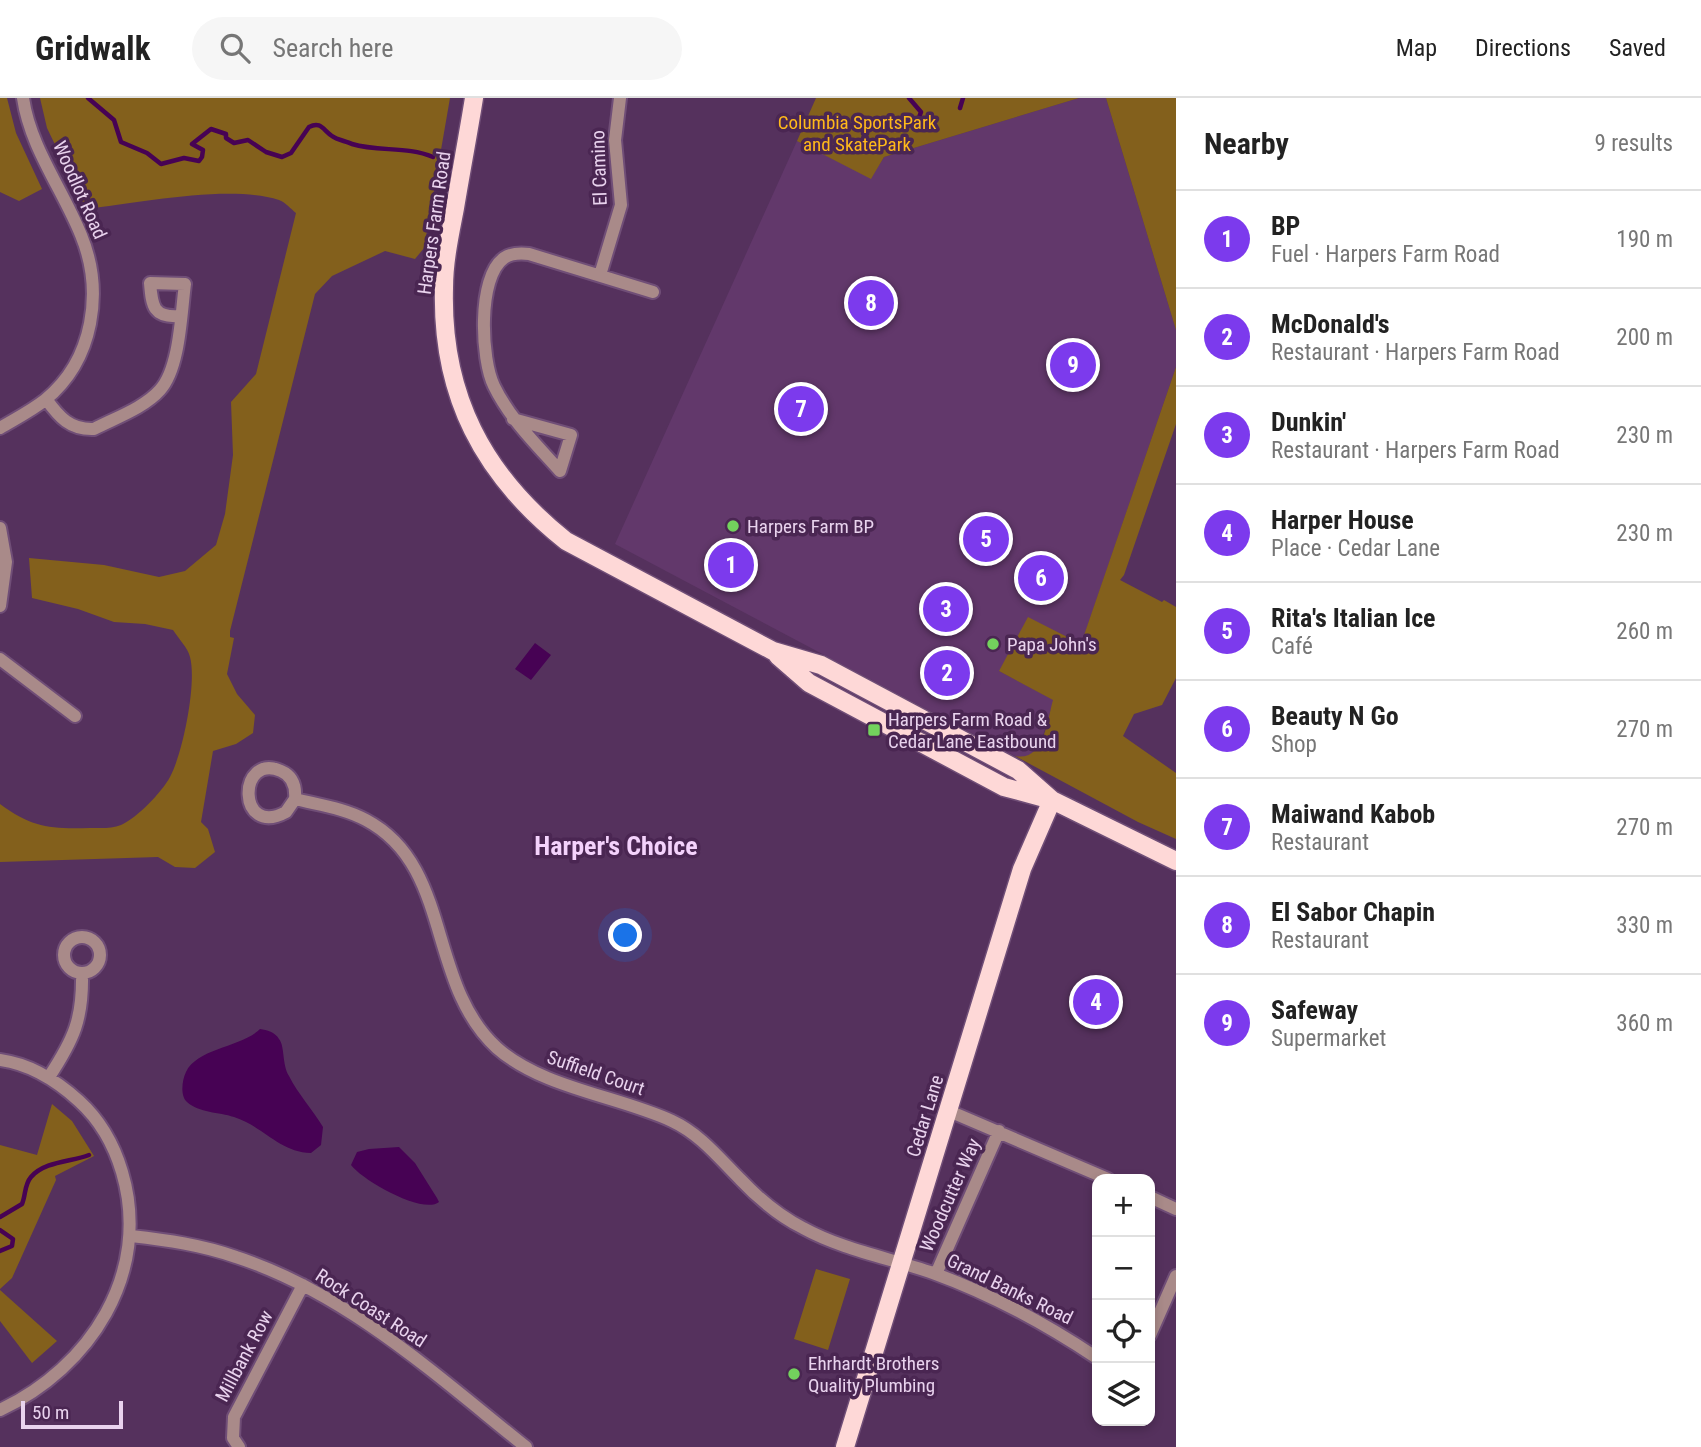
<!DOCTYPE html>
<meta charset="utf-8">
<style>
:root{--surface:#fff;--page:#f6f6f6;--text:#222;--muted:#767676;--line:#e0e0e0;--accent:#7c3aed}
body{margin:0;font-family:"Roboto Condensed",sans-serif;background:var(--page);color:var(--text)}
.controls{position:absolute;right:21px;bottom:21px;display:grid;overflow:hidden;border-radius:14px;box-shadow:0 4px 10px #0003}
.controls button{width:63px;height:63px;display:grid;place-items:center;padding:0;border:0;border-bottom:2px solid var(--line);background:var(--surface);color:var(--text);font:35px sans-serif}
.scale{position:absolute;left:21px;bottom:18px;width:102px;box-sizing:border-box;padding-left:7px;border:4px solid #e9d3ee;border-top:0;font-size:19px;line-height:24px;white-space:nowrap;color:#e9d3ee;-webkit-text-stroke:5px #4a2652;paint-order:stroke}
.you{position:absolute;left:626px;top:838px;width:24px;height:24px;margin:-18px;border:5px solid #fff;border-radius:50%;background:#1a73e8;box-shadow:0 0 0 10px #1a73e833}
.badge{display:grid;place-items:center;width:46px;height:46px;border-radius:50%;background:var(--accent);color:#fff;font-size:23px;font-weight:700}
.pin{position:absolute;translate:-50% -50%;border:4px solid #fff;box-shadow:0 2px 7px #0006}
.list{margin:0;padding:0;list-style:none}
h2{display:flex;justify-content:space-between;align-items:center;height:91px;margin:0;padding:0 28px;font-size:30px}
h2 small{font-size:23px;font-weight:400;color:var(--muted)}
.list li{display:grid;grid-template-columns:46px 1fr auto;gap:21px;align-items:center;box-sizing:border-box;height:98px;padding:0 28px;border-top:2px solid var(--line)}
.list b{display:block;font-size:26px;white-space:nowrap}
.list p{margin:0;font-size:23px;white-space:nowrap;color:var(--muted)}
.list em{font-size:23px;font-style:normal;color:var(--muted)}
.icon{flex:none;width:38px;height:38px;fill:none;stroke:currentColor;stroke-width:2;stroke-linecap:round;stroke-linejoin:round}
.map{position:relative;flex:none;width:1176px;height:1349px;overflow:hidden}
header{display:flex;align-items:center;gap:42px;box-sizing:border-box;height:98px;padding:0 35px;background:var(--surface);border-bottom:2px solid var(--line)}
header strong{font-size:33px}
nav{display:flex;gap:38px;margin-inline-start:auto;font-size:24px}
.search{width:490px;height:63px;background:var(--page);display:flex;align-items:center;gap:18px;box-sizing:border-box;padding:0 24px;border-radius:38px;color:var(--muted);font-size:26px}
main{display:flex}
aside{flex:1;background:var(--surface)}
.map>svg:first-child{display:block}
.built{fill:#62386b}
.green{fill:#83601c}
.water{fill:#470254}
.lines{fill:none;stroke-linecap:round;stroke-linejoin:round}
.stream{stroke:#470254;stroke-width:4.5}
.minor-casing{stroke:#704e77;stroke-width:16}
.major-casing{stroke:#704e77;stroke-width:21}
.minor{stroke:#a98a89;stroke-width:12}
.major{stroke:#fed8d7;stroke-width:18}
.poi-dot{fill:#73d25d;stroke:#4a2652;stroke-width:2.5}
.labels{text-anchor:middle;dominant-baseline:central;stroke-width:7;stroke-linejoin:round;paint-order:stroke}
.park-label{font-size:19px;fill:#ffb91a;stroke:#4a2652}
.street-label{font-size:19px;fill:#e9d3ee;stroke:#4a2652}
.poi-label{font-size:19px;fill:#e9d3ee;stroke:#4a2652;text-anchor:start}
.district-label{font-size:26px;font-weight:bold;fill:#f4d2fc;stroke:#4a2652}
</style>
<header>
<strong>Gridwalk</strong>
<div class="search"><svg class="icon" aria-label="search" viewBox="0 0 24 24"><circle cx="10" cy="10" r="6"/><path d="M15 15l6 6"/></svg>Search here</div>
<nav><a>Map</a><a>Directions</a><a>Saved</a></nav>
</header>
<main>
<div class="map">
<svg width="1176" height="1349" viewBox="0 0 1176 1349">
<rect width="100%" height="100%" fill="#55315d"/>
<!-- built -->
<path class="built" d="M 1079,0 L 1106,0 L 1176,232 L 1176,269 L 1081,547 L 999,573 L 1054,602 L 1040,647 L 1035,655 L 1023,660 L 1015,658 L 615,446 L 797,43 L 871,80 L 884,59 Z"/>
<!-- green -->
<path class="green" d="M 0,0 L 7,0 L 16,35 L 42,91 L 19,103 L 0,94 Z
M 40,0 L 450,0 L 424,150 L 415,161 L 385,153 L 332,178 L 315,196 L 230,533 L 230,539 L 234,540 L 227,576 L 237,596 L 255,617 L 253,635 L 236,646 L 213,653 L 201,724 L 208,731 L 215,754 L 195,770 L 175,769 L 158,759 L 0,764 L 0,706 C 33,730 50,731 90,730 C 100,730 112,731 121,727 C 137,720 162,694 170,679 C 183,655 197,585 190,559 C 188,550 178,540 173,532 L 145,526 L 114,524 L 78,511 L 32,500 L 29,460 L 104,467 L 159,479 L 185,473 L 216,447 L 225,416 L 233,357 L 231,304 L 256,276 L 296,115 C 291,111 285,104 279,102 C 230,86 139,105 86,111 L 47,30 Z
M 816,0 L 1079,0 L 884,59 L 871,81 L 797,43 Z
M 1106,0 L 1176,0 L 1176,232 Z
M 1176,269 L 1176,326 L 1124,477 L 1120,482 L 1162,504 L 1164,502 L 1176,509 L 1176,580 L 1162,607 L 1134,616 L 1123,638 L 1176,675 L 1176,741 L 1138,724 L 1015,658 C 1044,664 1047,623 1053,602 L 999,573 L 1028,519 L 1081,546 Z
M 52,1006 L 72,1023 L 94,1058 L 55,1078 L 56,1082 L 12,1180 L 0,1191 L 0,1047 L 37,1057 Z
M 816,1171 L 850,1181 L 828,1252 L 794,1241 Z
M 0,1192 L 57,1243 L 32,1265 L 0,1223 Z"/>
<!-- water -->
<path class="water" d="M 535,545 L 551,557 L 531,582 L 515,571 Z
M 260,931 C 267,932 275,934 279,941 C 285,948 282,967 289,978 C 298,996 313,1012 323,1029 L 321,1047 L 311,1055 C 279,1054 263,1028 234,1019 C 219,1014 199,1015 187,1004 C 180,998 182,982 186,974 C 197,950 242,949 260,931 Z
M 399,1049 L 415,1065 L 437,1100 L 439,1104 C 423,1117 362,1082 351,1067 L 357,1054 L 369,1051 Z"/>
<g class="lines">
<!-- stream -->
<path class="stream" d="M 88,0 L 114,22 L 121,44 L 147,55 L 161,66 L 184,60 L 199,63 L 202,59 L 203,52 L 192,46 L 211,31 L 226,36 L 226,40 L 234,45 L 248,42 L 266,54 L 282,59 L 291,55 L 309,29 C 321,23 323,32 332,38 C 337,42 346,43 352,46 C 379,54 407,48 433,59
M 909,0 L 921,14 L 917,25
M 960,10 L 963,0
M 0,1119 L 22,1106 C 26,1097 24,1087 31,1079 C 45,1063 71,1064 89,1057
M 0,1132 L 13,1141 L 12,1148 L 0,1153"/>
<defs>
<path id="minor" d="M 600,177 L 621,107 L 615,42 L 620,0
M 46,301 C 59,319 70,332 94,331 C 115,320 144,310 160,292 C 180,270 181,215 185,186 L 150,185 C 152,208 153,220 180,218
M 513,321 L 571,337 L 560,373 C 536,346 510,321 494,288 C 481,262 477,179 504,160 C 511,155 520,155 529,156 L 653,194
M 0,330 C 15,321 31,313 45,302 C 94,262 104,193 81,137 C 63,92 30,49 23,0
M 0,430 L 6,464 L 0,508
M 0,561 L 75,618
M 295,701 L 286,714 C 237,741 237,654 281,673 C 293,678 296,689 295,701 C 319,707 344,710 366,722 C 453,768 426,885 497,950 C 542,990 618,998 672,1023 C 700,1036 719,1060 740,1081 C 758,1100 779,1118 803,1130 C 843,1152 890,1160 933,1175 C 991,1196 1046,1226 1097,1260
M64 857a18 18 0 1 1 36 0a18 18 0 1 1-36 0Z
M 0,962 C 30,966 57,983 79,1003 C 100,1022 114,1047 122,1074 C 152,1175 90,1270 0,1312
M 49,979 C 74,941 83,921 82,875
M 949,1013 L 1108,1081
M 1150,1099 L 1176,1111
M 131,1138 C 167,1142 202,1147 236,1159 C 347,1195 437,1278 526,1349
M 936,1176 L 999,1033
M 1150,1237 L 1176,1178
M 239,1349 L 233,1340 L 234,1319 L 303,1187"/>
<path id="major" d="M 474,0 C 468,37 461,74 455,110 C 450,136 444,163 444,190 C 441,297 483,377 566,443 L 773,553 L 821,567 L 1018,672 L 1052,702
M 778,558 L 809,585 L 1004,689 L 1052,702 L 1176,763
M 845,1349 L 1022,771 L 1052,702"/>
</defs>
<!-- minor casing -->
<use href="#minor" class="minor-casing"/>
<!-- major casing -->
<use href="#major" class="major-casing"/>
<!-- minor -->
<use href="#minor" class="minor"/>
<!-- major -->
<use href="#major" class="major"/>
</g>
<!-- markers -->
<g class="poi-dot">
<circle cx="733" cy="428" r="7"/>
<circle cx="993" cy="546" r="7"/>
<rect x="867" y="625" width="14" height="14" rx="3.5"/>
<circle cx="794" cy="1276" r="7"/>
</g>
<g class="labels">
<!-- park labels -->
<g class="park-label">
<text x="857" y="24">Columbia SportsPark<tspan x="857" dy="22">and SkatePark</tspan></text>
</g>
<!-- street labels -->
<g class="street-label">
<text transform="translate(599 70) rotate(-92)">El Camino</text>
<text transform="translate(80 92) rotate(66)">Woodlot Road</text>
<text transform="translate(434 125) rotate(-82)">Harpers Farm Road</text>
<text transform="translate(596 975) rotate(19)">Suffield Court</text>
<text transform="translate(925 1018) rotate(-73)">Cedar Lane</text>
<text transform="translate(950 1097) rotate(-66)">Woodcutter Way</text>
<text transform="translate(1010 1191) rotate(26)">Grand Banks Road</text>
<text transform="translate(371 1210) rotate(33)">Rock Coast Road</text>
<text transform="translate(244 1258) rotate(-62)">Millbank Row</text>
</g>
<!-- poi labels -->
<g class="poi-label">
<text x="747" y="428">Harpers Farm BP</text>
<text x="1007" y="546">Papa John's</text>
<text x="888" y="621">Harpers Farm Road &amp;<tspan x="888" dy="22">Cedar Lane Eastbound</tspan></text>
<text x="808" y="1265">Ehrhardt Brothers<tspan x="808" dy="22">Quality Plumbing</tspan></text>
</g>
<!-- district labels -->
<g class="district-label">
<text x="616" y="748">Harper's Choice</text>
</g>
</g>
</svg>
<div class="controls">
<button>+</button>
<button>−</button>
<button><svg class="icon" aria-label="locate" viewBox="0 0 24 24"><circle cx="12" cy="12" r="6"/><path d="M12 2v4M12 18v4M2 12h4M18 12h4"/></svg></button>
<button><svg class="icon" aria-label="layers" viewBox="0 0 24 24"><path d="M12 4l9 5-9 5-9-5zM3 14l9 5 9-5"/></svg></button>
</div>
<div class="scale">50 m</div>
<div class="you"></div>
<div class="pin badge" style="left:731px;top:467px">1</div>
<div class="pin badge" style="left:947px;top:575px">2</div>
<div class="pin badge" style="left:946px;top:511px">3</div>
<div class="pin badge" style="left:1096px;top:904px">4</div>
<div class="pin badge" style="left:986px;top:441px">5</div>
<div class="pin badge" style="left:1041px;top:480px">6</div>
<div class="pin badge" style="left:801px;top:311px">7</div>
<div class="pin badge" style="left:871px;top:205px">8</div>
<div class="pin badge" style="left:1073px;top:267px">9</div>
</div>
<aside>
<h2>Nearby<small>9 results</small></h2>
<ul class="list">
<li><span class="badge">1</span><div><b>BP</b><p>Fuel · Harpers Farm Road</p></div><em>190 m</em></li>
<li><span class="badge">2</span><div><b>McDonald's</b><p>Restaurant · Harpers Farm Road</p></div><em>200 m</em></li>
<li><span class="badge">3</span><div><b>Dunkin'</b><p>Restaurant · Harpers Farm Road</p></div><em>230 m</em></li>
<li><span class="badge">4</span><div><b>Harper House</b><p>Place · Cedar Lane</p></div><em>230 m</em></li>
<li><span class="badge">5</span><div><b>Rita's Italian Ice</b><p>Café</p></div><em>260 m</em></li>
<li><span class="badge">6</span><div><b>Beauty N Go</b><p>Shop</p></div><em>270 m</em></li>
<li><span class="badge">7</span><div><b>Maiwand Kabob</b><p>Restaurant</p></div><em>270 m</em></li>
<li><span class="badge">8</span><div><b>El Sabor Chapin</b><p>Restaurant</p></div><em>330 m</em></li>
<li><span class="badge">9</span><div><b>Safeway</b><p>Supermarket</p></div><em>360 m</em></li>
</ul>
</aside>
</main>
